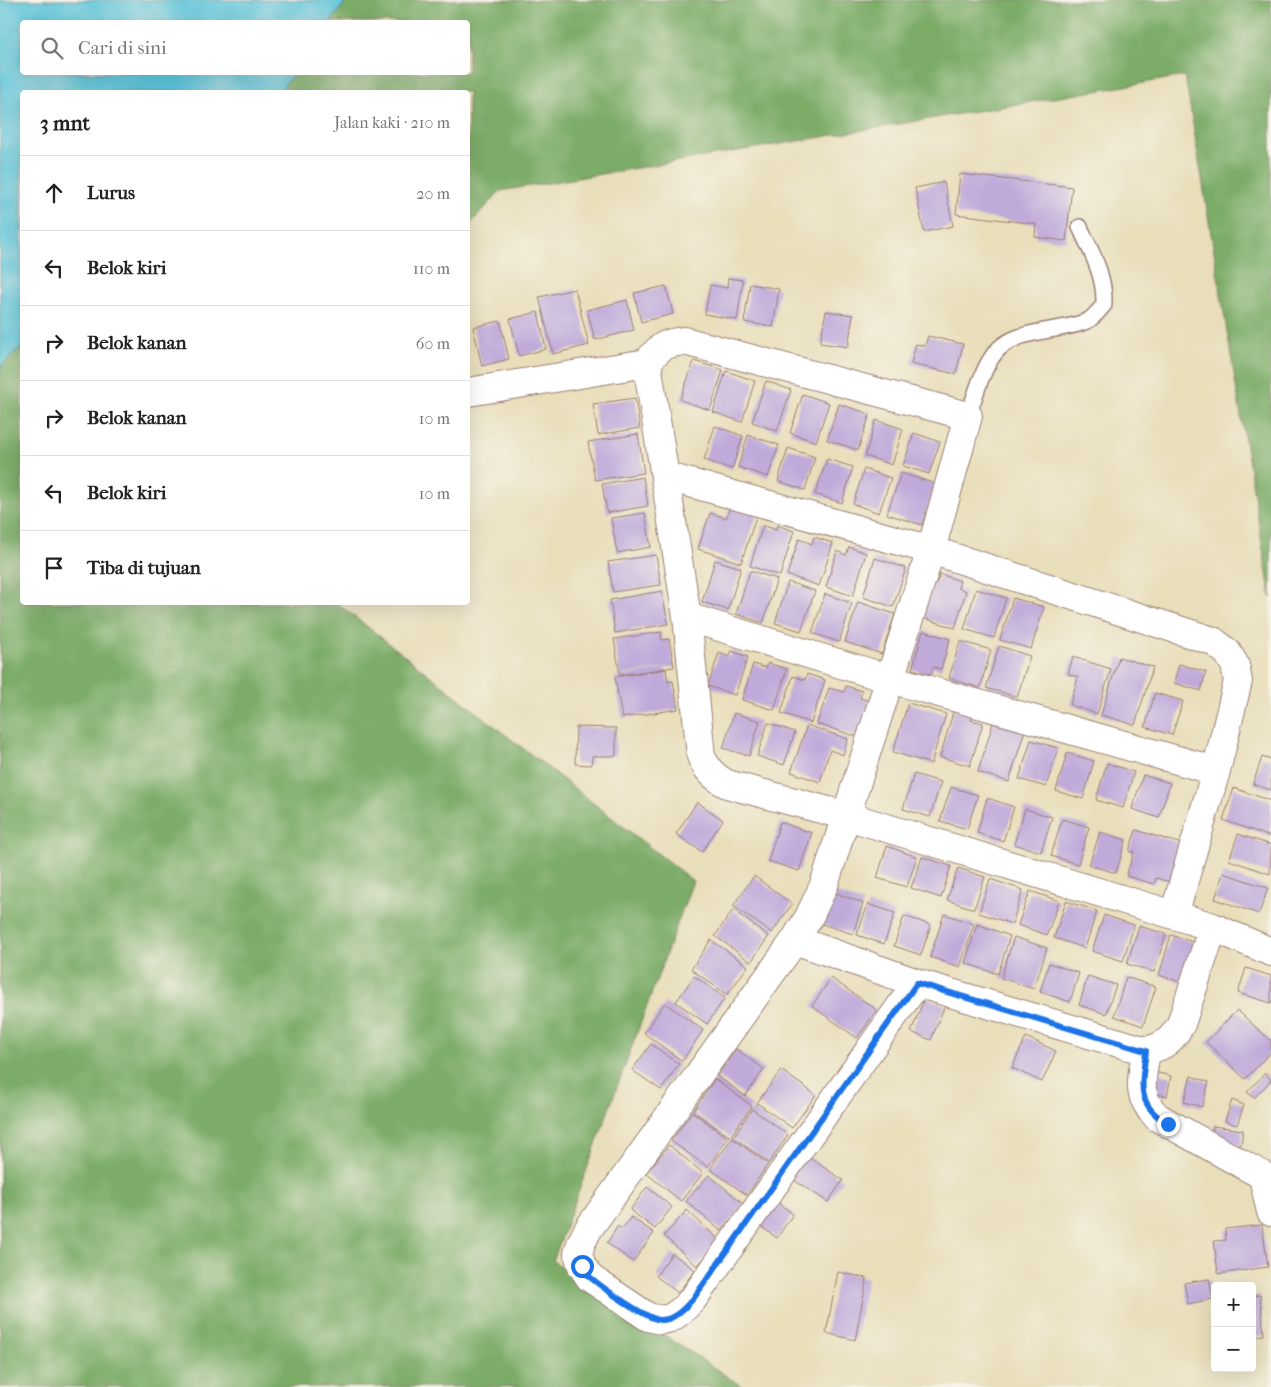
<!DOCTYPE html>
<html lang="id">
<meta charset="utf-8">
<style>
:root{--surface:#fff;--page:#f6f6f6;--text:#222;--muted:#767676;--line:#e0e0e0}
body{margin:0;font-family:"IM FELL French Canon",serif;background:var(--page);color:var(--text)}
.controls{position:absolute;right:15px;bottom:15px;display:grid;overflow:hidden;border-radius:5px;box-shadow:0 5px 20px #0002}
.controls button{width:45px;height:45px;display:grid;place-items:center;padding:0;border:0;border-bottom:1px solid var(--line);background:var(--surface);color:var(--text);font:25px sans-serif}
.stop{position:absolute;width:15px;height:15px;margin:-11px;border:4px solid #1a73e8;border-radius:50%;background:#fff}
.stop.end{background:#1a73e8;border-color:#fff;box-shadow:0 1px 5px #0008}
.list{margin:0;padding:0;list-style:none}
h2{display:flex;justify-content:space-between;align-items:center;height:65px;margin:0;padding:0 20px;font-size:21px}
h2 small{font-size:16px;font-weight:400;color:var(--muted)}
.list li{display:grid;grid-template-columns:32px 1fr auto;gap:15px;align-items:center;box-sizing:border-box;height:75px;padding:0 20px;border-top:1px solid var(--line)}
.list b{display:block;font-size:19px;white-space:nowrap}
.list em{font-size:16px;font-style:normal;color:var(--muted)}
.icon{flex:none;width:28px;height:28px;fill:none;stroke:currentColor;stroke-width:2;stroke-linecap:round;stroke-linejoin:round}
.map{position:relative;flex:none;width:1271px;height:1387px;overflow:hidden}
.search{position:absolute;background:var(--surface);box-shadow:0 5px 20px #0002;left:20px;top:20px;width:450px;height:55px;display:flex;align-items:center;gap:12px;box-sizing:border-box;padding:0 18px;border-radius:5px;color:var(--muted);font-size:19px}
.panel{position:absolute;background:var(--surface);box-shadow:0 5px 20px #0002;left:20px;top:90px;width:450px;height:515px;border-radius:5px}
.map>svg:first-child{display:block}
.forest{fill:#7bac67;stroke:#626649}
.water{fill:#5dc5da;stroke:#547282}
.building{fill:#bfaada}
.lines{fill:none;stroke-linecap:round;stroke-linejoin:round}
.lane-casing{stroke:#997e72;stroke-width:18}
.street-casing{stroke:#997e72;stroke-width:30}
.lane{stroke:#fff;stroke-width:15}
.street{stroke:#fff;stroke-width:28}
.route{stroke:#1a73e8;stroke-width:6}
</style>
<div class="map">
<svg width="1271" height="1387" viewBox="0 0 1271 1387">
<rect width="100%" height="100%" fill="#f7f3e8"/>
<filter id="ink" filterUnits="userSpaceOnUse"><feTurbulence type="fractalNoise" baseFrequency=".02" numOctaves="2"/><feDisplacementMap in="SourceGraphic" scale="10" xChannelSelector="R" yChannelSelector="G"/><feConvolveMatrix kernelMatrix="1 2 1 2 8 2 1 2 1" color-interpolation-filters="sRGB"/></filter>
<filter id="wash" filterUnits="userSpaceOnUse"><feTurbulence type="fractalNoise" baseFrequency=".0096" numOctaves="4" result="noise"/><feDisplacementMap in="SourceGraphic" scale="20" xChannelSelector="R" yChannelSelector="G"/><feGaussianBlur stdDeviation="1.12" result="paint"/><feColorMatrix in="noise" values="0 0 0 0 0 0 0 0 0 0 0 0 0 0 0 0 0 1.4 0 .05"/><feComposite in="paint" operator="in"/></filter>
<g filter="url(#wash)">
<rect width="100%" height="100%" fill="#e8deba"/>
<!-- forest -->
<path class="forest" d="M 347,0 L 1271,0 L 1271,598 L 1185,76 L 500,191 L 468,227 L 468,92 L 279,92 L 294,73 L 468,72 L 468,22 L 330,22 Z
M 22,346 L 22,602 L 337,603 L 693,881 L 553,1261 L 743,1387 L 0,1387 L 0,372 L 3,364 Z"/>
<!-- water -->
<path class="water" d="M 0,0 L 347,0 L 330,22 L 22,22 L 22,72 L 294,73 L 279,92 L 22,92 L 22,346 L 3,364 L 0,372 Z"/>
<g id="blocks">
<!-- building -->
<path class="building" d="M 960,174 L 1072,187 L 1066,241 L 1035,237 L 1036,224 L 956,214 Z
M 944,182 L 953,226 L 924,232 L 915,188 Z
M 728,278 L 743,280 L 737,320 L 705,314 L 710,285 L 727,288 Z
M 750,284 L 779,289 L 773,327 L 744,322 Z
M 666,286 L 673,314 L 641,322 L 634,293 Z
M 575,289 L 589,345 L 553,354 L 539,297 Z
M 627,300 L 634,330 L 595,340 L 587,310 Z
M 826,311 L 853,315 L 848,347 L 820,343 Z
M 538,312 L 546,349 L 519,356 L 510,319 Z
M 500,321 L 509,359 L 482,366 L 473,327 Z
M 928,336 L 963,344 L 956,374 L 911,364 L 916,344 L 925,346 Z
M 694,361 L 723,370 L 710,410 L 680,400 Z
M 726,371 L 755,381 L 742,422 L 713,412 Z
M 766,381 L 791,390 L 777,431 L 752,422 Z
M 803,394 L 829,403 L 816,442 L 790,433 Z
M 635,398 L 640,428 L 598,435 L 593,404 Z
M 839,404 L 870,414 L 858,450 L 827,440 Z
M 876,420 L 903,429 L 892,465 L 865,456 Z
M 715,426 L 743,436 L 732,469 L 704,460 Z
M 914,433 L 940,442 L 929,474 L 903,466 Z
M 638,434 L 644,473 L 595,480 L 588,442 Z
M 748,435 L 779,445 L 768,477 L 738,467 Z
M 788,448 L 815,457 L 805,490 L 778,481 Z
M 827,459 L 853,467 L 842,503 L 815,494 Z
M 864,469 L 891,478 L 879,513 L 853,504 Z
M 901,473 L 936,484 L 922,525 L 887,514 Z
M 643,477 L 648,506 L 607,513 L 602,484 Z
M 731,505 L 757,514 L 741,563 L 698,549 L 710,513 L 726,518 Z
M 645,513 L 651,547 L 617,553 L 611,518 Z
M 763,525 L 776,530 L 777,525 L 794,531 L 780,576 L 750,566 Z
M 814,537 L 833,543 L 819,586 L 787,575 L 799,539 L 812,544 Z
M 849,547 L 866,553 L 853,596 L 826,587 L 837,551 L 846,555 Z
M 656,555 L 661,585 L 613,592 L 608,562 Z
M 875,558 L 906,568 L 893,607 L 863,597 Z
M 715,560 L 741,568 L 728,610 L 702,602 Z
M 750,571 L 777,579 L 763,623 L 736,614 Z
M 940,574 L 960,581 L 958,588 L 966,591 L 955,628 L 920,617 L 932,580 L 937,582 Z
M 788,582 L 815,591 L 801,631 L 775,623 Z
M 976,589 L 1006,598 L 994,638 L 964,629 Z
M 662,591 L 668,624 L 615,633 L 610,600 Z
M 825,594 L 852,603 L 839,642 L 812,633 Z
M 1013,598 L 1044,607 L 1031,649 L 1000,640 Z
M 858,602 L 895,614 L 882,654 L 845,642 Z
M 923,631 L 950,639 L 941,669 L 933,667 L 931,674 L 912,669 Z
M 661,632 L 662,640 L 669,639 L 674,667 L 620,675 L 614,639 Z
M 960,641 L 991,650 L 980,688 L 949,678 Z
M 999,646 L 1030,656 L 1017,697 L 986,688 Z
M 731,651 L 748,657 L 735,695 L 708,686 L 719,653 L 730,657 Z
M 1073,657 L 1111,669 L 1097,714 L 1070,705 L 1078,677 L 1068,674 Z
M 1119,657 L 1153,667 L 1135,725 L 1101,715 Z
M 768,663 L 787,669 L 774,710 L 742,700 L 753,664 L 766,668 Z
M 1179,664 L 1206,672 L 1201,691 L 1174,683 Z
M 666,669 L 668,682 L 673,681 L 678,709 L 622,718 L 615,677 Z
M 807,674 L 825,680 L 811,723 L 781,713 L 793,676 L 805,680 Z
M 846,686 L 862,691 L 860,698 L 870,701 L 859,737 L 817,724 L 829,688 L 844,692 Z
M 1155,693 L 1183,701 L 1172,735 L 1145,727 Z
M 908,703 L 946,714 L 931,764 L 893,752 Z
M 954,709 L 973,714 L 971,720 L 983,723 L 970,766 L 940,757 Z
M 734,713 L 760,721 L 749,756 L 723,748 Z
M 994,720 L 1025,730 L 1009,782 L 978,772 Z
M 768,723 L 795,732 L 784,765 L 757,756 Z
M 807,725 L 848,739 L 843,755 L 830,750 L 820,782 L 791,772 Z
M 576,727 L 616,728 L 616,756 L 592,756 L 591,765 L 575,764 Z
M 1031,740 L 1058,748 L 1046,787 L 1019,779 Z
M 1067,753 L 1094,761 L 1083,799 L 1056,791 Z
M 1262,757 L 1271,760 L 1271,790 L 1253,784 Z
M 1107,763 L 1134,772 L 1123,808 L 1096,800 Z
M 914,774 L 941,782 L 930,817 L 903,809 Z
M 1143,775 L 1170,783 L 1159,818 L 1132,809 Z
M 951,787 L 978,795 L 967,829 L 940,821 Z
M 1234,788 L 1271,801 L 1271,837 L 1223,820 Z
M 987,798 L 1014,807 L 1003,841 L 977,833 Z
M 697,802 L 723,820 L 702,852 L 676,834 Z
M 1025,809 L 1052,817 L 1041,852 L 1014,844 Z
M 1062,819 L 1089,827 L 1078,864 L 1051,856 Z
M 780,822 L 812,833 L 799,871 L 768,861 Z
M 1136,830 L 1182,844 L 1170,882 L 1156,878 L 1154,884 L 1126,876 L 1134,852 L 1129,851 Z
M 1100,832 L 1126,840 L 1116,873 L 1089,865 Z
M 1238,834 L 1271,845 L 1270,874 L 1229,860 Z
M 887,846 L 917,857 L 907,887 L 877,878 Z
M 922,857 L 951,866 L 941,898 L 911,888 Z
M 958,868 L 985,877 L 974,909 L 947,900 Z
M 1223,873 L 1268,888 L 1259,914 L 1215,899 Z
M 754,876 L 792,904 L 772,933 L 733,906 Z
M 990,879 L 1023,890 L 1012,924 L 979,913 Z
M 1030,891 L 1059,901 L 1047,935 L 1018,925 Z
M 833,892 L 863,903 L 853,934 L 822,924 Z
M 1066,901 L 1097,911 L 1085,948 L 1054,938 Z
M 868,904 L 895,913 L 884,944 L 857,935 Z
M 733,910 L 769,936 L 751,962 L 715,936 Z
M 944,914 L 974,924 L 960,967 L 930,957 Z
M 1104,915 L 1134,925 L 1123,961 L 1092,951 Z
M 904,916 L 931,925 L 921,955 L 894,946 Z
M 977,924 L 1010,936 L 998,974 L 965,963 Z
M 1139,926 L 1166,934 L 1154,972 L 1127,964 Z
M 1171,935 L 1196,943 L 1183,983 L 1159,975 Z
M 1014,937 L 1047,948 L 1034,989 L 1001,978 Z
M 711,940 L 748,966 L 727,995 L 691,969 Z
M 1049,963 L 1079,973 L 1070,1002 L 1040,992 Z
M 1246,968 L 1271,976 L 1271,1003 L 1238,993 Z
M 694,976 L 725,998 L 707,1024 L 676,1002 Z
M 1088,976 L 1116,985 L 1106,1014 L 1079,1005 Z
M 1126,977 L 1156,987 L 1143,1026 L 1114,1016 Z
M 831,978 L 877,1010 L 857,1038 L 812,1006 Z
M 925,997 L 945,1005 L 931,1040 L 911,1032 Z
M 665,1003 L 703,1030 L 682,1061 L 644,1033 Z
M 1237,1010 L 1271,1041 L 1271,1052 L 1245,1079 L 1206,1042 Z
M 1026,1037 L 1056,1051 L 1042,1082 L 1012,1068 Z
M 651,1044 L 679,1064 L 661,1090 L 632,1070 Z
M 736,1049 L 764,1069 L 745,1096 L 717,1076 Z
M 781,1070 L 816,1095 L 792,1128 L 757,1103 Z
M 1154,1072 L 1171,1076 L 1167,1096 L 1150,1093 Z
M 1265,1073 L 1271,1080 L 1254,1098 L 1247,1092 Z
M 1191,1076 L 1209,1082 L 1202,1107 L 1184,1102 Z
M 715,1079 L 752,1106 L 730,1137 L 693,1111 Z
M 1232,1100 L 1244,1105 L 1237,1125 L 1225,1121 Z
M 752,1109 L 788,1135 L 769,1163 L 733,1137 Z
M 692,1112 L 728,1138 L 708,1167 L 671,1141 Z
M 1213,1126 L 1243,1130 L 1241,1145 L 1211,1141 Z
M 732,1138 L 768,1164 L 747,1195 L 710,1169 Z
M 669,1145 L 703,1173 L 681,1201 L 646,1173 Z
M 804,1154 L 843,1180 L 828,1202 L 789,1177 Z
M 709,1175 L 744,1204 L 721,1231 L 686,1201 Z
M 647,1187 L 672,1207 L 655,1229 L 630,1210 Z
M 776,1201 L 793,1214 L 777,1238 L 759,1225 Z
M 687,1210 L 720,1241 L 697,1266 L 664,1236 Z
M 631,1217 L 654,1233 L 633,1262 L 607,1243 L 618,1226 L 622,1229 Z
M 1262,1225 L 1268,1267 L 1218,1274 L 1214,1241 L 1226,1240 L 1225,1229 Z
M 672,1253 L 695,1270 L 678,1293 L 656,1276 Z
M 838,1272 L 867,1278 L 855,1340 L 826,1333 Z
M 1209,1279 L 1213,1299 L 1188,1304 L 1184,1283 Z
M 1260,1295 L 1264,1335 L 1252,1337 L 1252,1296 Z"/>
</g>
</g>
<g filter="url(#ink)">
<use href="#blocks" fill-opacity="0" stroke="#997e72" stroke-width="1"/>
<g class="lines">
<defs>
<path id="lane" d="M 968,416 C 975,397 982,369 995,353 C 1014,328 1060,333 1087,321 C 1094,318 1099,310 1104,305 C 1105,275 1092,254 1080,227"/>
<path id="street" d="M 468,392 L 647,363
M 665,476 L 931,550 L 1213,641 L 1227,652 L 1235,665 L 1238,681 L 1216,771 L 1174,915
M 687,617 L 890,679 L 1216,771
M 795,940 L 917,983 L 1146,1051 C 1165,1046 1171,1041 1181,1024 L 1213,927
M 917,983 L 693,1299 L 681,1311 L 671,1318 L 661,1320 L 648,1317 L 590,1278 L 582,1266 L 578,1254 L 581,1243 L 589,1228 L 795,940 L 809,917 L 824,885 L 931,550 L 968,416 L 684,341 C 664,343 659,347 647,363 L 687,617 L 701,756 C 707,770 714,777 727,784 L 847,816 L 1174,915 L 1213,927 L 1271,952
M 1146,1051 C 1142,1080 1135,1094 1157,1117 L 1271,1180
M 1263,1177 L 1271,1212"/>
</defs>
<!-- lane casing -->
<use href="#lane" class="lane-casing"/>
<!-- street casing -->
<use href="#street" class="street-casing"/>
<!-- lane -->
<use href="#lane" class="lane"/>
<!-- street -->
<use href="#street" class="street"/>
</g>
</g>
<g class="lines" filter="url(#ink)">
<!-- route -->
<path class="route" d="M 582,1266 C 585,1270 587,1275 591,1278 C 603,1288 648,1320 661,1320 C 675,1320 685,1307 693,1299 L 917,983 L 1146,1051 C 1142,1084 1135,1104 1168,1124"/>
</g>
</svg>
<div class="controls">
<button>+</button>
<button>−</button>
</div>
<div class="stop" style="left:582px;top:1266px"></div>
<div class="stop end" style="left:1168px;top:1124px"></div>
<div class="search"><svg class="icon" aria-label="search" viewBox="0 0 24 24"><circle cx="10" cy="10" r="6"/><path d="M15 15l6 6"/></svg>Cari di sini</div>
<section class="panel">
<h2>3 mnt<small>Jalan kaki · 210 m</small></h2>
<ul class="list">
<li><svg class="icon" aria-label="ahead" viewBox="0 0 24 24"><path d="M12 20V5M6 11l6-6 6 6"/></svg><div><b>Lurus</b></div><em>20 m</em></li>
<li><svg class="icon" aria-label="left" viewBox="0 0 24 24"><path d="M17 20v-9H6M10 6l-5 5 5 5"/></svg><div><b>Belok kiri</b></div><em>110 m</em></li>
<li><svg class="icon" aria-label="right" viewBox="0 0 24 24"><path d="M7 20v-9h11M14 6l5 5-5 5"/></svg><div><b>Belok kanan</b></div><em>60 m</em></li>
<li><svg class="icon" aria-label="right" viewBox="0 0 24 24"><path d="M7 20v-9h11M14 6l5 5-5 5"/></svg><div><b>Belok kanan</b></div><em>10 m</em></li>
<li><svg class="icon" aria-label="left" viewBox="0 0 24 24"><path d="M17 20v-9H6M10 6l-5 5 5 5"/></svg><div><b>Belok kiri</b></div><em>10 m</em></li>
<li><svg class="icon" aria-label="arrive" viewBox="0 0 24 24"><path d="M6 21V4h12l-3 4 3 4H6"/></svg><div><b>Tiba di tujuan</b></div></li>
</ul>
</section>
</div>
